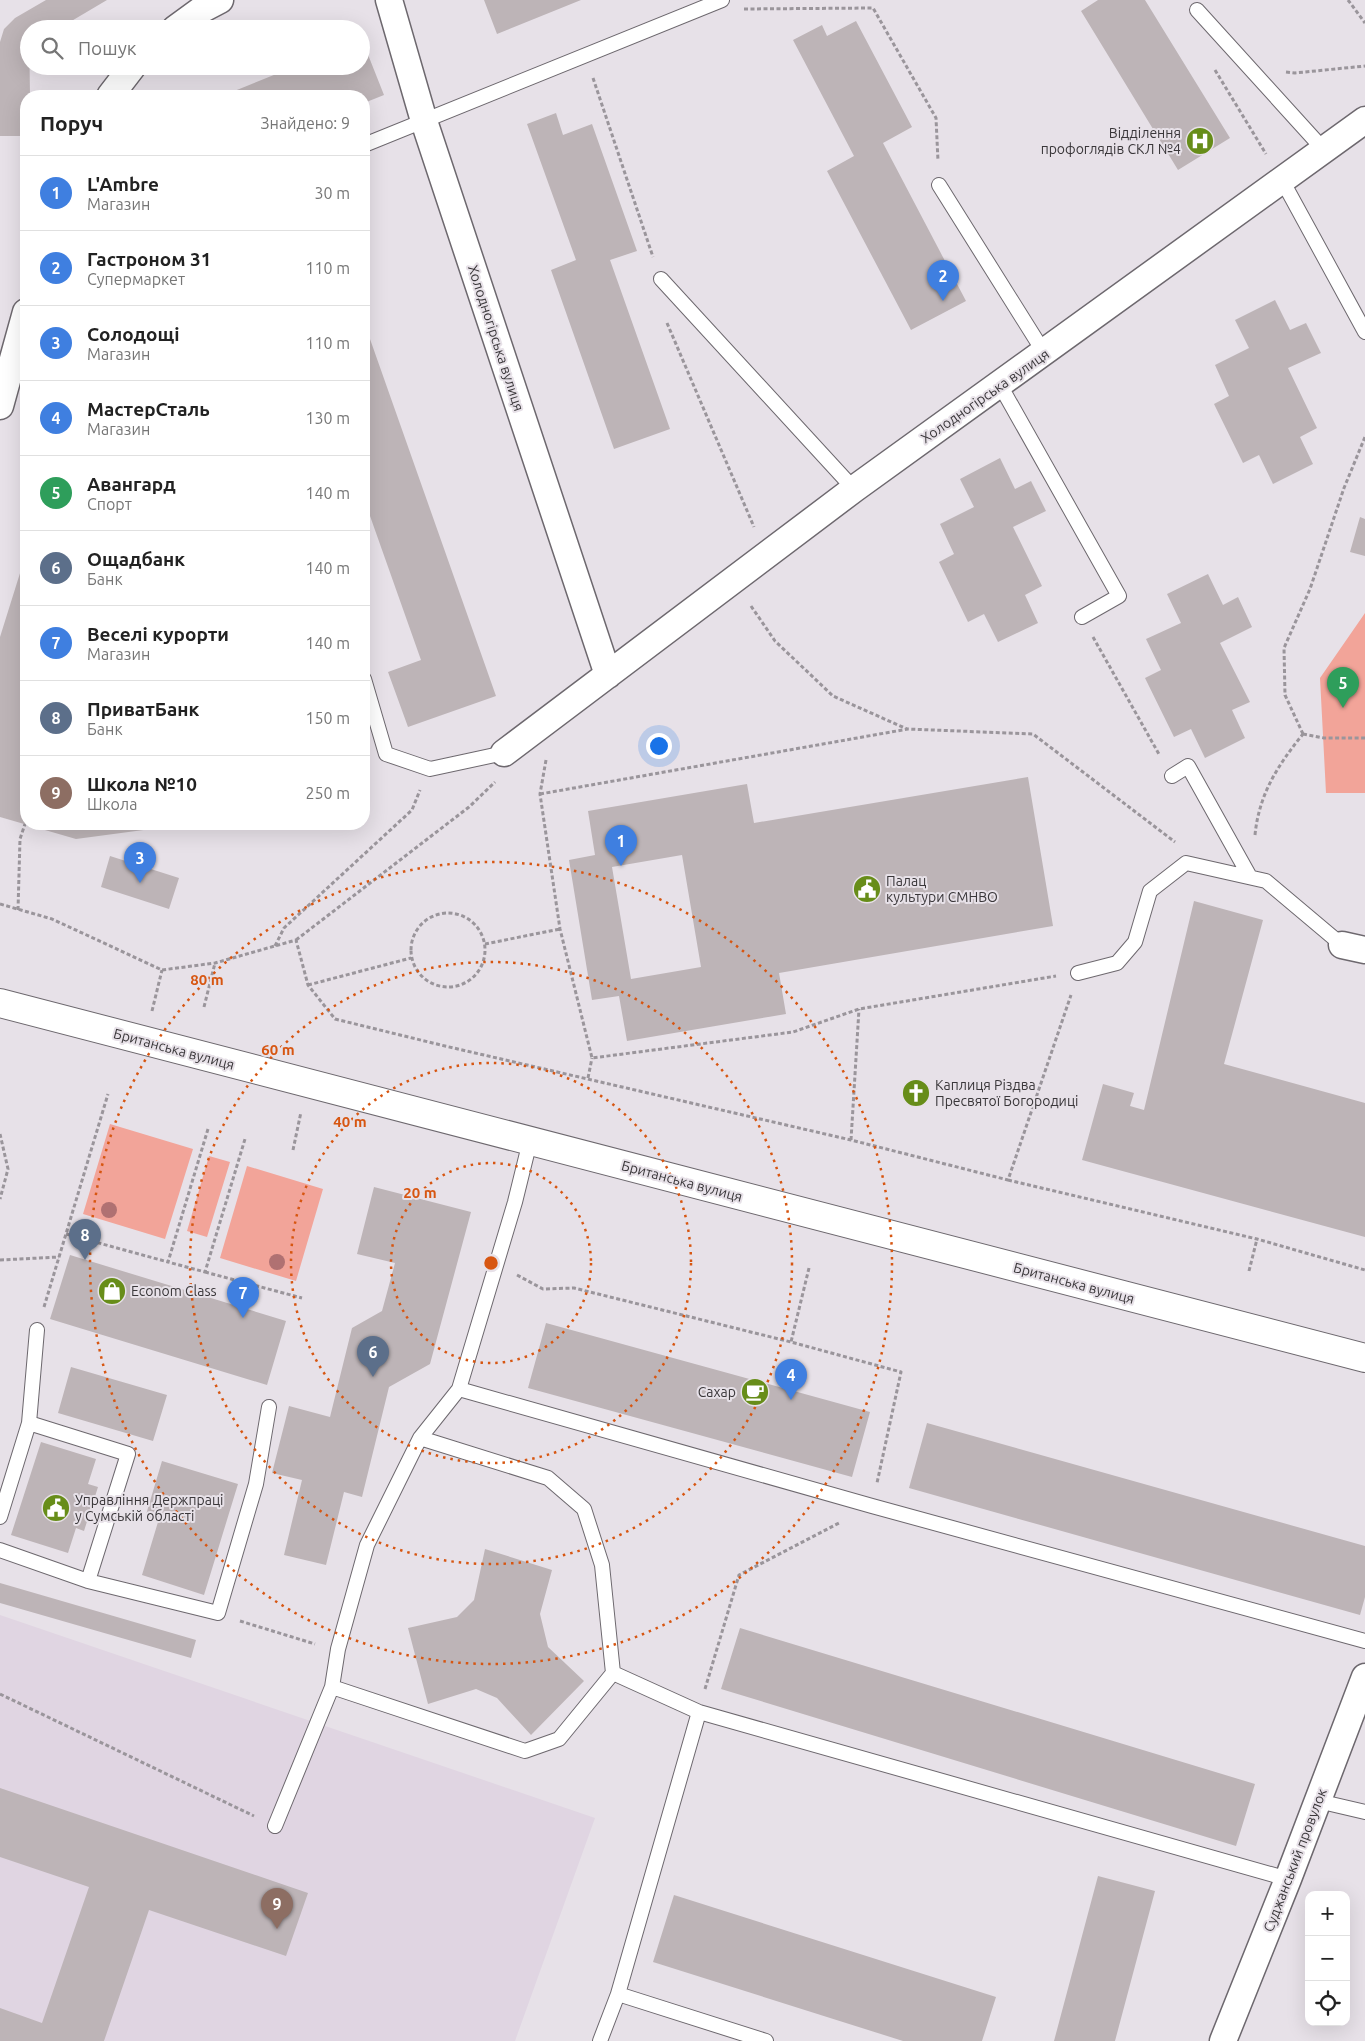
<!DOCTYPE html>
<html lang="uk">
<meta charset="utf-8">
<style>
:root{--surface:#fff;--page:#f2f2f2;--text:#222;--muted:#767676;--line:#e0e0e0;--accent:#1a73e8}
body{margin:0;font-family:Ubuntu,sans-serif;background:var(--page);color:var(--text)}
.controls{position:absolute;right:15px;bottom:15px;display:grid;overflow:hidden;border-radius:10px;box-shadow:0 5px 20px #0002}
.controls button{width:45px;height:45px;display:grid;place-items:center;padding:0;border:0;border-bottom:1px solid var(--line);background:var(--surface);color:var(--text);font:25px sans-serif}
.you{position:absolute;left:658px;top:745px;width:18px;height:18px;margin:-12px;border:4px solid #fff;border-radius:50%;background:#1a73e8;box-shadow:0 0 0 8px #1a73e833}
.badge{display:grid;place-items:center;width:32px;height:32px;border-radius:50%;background:var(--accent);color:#fff;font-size:16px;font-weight:700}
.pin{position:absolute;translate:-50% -41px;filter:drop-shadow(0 1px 2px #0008)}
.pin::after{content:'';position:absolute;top:26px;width:18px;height:15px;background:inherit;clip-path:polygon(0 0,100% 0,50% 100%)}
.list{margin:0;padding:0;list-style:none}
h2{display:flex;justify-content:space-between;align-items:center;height:65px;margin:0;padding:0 20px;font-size:21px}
h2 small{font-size:16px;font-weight:400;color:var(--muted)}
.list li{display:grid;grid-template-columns:32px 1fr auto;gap:15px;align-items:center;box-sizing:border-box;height:75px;padding:0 20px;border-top:1px solid var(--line)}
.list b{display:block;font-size:19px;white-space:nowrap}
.list p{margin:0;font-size:16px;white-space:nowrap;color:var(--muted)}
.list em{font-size:16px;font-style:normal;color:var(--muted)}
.icon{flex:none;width:28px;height:28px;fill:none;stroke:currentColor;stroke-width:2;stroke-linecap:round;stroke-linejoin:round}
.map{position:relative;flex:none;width:1365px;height:2041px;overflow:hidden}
.search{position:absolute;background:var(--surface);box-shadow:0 5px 20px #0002;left:20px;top:20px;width:350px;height:55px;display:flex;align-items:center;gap:12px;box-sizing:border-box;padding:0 18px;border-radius:28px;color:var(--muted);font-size:19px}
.panel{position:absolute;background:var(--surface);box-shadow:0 5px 20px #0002;left:20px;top:90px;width:350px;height:740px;border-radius:20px}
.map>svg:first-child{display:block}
.built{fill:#e0d5e2}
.green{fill:#f2a499}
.building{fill:#bdb4b7;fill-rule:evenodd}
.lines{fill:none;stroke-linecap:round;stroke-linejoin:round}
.lane-casing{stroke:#6d686e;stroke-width:16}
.street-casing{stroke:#6d686e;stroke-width:29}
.secondary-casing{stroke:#6d686e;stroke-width:30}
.path{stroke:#9a959b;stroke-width:3;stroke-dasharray:4 2.5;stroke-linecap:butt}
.lane{stroke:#fff;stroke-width:14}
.street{stroke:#fff;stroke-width:26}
.secondary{stroke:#fff;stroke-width:28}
.tree{fill:#b07172}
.ring{fill:none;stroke:#d75611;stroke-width:2.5;stroke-dasharray:2.5 5}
.labels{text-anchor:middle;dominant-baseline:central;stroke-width:4;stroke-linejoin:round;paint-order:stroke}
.poi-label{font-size:14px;fill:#3a373a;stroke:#e7e1e8;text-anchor:start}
.street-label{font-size:14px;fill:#3a373a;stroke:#e7e1e8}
.centre{fill:#d75611;stroke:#e7e1e8;stroke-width:2.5}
.ring-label{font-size:15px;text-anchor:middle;font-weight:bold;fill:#d75611;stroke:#e7e1e8;stroke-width:4;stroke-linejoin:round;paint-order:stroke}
</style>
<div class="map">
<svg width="1365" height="2041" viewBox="0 0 1365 2041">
<rect width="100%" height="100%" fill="#e7e1e8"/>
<!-- built -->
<path class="built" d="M 0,1615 L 595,1818 L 515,2041 L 0,2041 Z"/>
<!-- green -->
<path class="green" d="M 1365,613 L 1365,793 L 1326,793 L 1320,678 Z
M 110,1124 L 193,1149 L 165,1239 L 83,1214 Z
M 209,1156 L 230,1162 L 207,1237 L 187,1231 Z
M 247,1166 L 323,1189 L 296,1281 L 220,1258 Z"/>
<!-- building -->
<path class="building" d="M 46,0 L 107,0 L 58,29 L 29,29 L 30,96 L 26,96 L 26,136 L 0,136 L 0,42 L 4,29 L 15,18 Z
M 484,0 L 581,0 L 497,34 Z
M 1098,0 L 1145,0 L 1230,138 L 1178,170 L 1081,11 Z
M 856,21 L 912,127 L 883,143 L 966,301 L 911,330 L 827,171 L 854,156 L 793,40 L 822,25 L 827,36 Z
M 361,37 L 384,95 L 364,103 L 364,96 L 222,96 L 296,66 L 361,66 Z
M 556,113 L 563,135 L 592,124 L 637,251 L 610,260 L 670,429 L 614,449 L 551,270 L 576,260 L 527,124 Z
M 1275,300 L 1290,330 L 1306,323 L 1321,353 L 1288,368 L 1317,428 L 1300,437 L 1313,464 L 1273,484 L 1259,455 L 1243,463 L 1214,404 L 1229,396 L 1215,365 L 1249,348 L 1235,320 Z
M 364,322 L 496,696 L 408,727 L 388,672 L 421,660 L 364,499 Z
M 1000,458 L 1015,489 L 1031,481 L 1046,511 L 1013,527 L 1042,586 L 1025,595 L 1038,623 L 998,642 L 984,614 L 968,622 L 939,562 L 954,554 L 940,524 L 974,507 L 960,479 Z
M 1360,517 L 1365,519 L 1365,556 L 1350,552 Z
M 26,554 L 26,753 L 23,763 L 26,765 L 26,824 L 181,825 L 76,839 L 0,817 L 0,637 Z
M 1208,574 L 1223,605 L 1238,597 L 1252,627 L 1220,643 L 1250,702 L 1232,710 L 1245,738 L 1205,758 L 1191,729 L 1174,737 L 1145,678 L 1161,670 L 1146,639 L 1181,623 L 1167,594 Z
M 1028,777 L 1053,926 L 779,973 L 786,1014 L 627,1041 L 619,996 L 592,1000 L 569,860 L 595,855 L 588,811 L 747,784 L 754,823 ZM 682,855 L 701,967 L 631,979 L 612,867 Z
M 110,856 L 179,878 L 169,909 L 101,887 Z
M 1194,901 L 1263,920 L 1224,1064 L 1365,1103 L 1365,1237 L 1082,1160 L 1103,1084 L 1134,1093 L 1130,1106 L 1144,1110 Z
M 374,1187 L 471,1212 L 430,1364 L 389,1387 L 362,1497 L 344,1492 L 326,1565 L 284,1555 L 302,1480 L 272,1473 L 289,1406 L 330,1417 L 352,1328 L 382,1311 L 395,1263 L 357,1254 Z
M 70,1255 L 286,1321 L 267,1385 L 50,1319 Z
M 546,1323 L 870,1412 L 852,1477 L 528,1388 Z
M 71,1367 L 167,1395 L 153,1441 L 58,1413 Z
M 927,1423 L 1365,1546 L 1365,1597 L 1360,1615 L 909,1488 Z
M 41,1442 L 96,1459 L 88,1484 L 98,1487 L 84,1531 L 76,1528 L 68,1553 L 11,1535 Z
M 162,1461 L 238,1484 L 204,1595 L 142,1575 L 158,1522 L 145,1518 Z
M 485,1549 L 552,1570 L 540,1614 L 548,1647 L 584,1681 L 531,1735 L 497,1698 L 476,1689 L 428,1704 L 408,1628 L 457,1617 L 474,1600 Z
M 0,1583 L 196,1640 L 191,1658 L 0,1603 Z
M 740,1628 L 1255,1784 L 1236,1846 L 721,1689 Z
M 0,1788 L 308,1893 L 286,1956 L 149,1910 L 104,2041 L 0,2041 L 0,2008 L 42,2023 L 89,1887 L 0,1857 Z
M 1098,1876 L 1155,1891 L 1115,2041 L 1054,2041 Z
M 674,1895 L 996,1997 L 982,2041 L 903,2041 L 653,1962 Z"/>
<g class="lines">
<defs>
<path id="lane" d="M 1197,10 L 1324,150
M 364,145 L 722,0
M 1282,180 L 1365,332
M 939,185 L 1045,354
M 661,279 L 854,489
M 1000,385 L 1119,596 L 1082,617
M 364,679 L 386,754 L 430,769 L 504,753
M 1172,776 L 1188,766 L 1250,877
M 1078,973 L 1117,963 L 1135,942 L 1150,891 L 1186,863 L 1266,881 L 1342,945
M 37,1330 L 29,1423 L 128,1454 L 88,1581 L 218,1613 L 256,1484 L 269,1407
M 459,1389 L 872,1506 L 1365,1641
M 420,1438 L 548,1478 L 584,1509 L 602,1565 L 613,1673 L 699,1712
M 0,1517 L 29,1423
M 0,1550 L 88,1581
M 332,1687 L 525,1751 L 559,1739 L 613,1673
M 1318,1801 L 1365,1812
M 275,1826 L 332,1687 L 338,1649 L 367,1545 L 420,1438 L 459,1389 L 515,1202 L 530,1141
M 600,2041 L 618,1994
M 766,2041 L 618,1994 L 699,1712 L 1288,1879"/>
<path id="street" d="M 389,0 L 424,121 L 608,675
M 175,29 L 201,10 L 220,0
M 110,96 L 133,66
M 0,406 L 26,312
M 504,753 L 854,489 L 1365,120
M 1342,945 L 1365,950
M 1223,2041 L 1288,1879 L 1365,1677"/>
<path id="secondary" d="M 0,1003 L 1365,1358"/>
</defs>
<!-- lane casing -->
<use href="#lane" class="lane-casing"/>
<!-- street casing -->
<use href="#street" class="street-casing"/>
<!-- secondary casing -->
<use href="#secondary" class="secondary-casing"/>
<!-- path -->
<path class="path" d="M 1348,0 L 1365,23
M 744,9 L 873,8 L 936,118 L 938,161
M 1215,70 L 1266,154
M 1286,72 L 1295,73 L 1365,66
M 593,78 L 653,257
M 667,323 L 754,527
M 751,606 L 775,641 L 833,696 L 907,729
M 1093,637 L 1160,756
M 1303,734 L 1285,695 L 1284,648 L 1310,589 L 1344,488 L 1365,437
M 1303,734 L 1324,738 L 1365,738
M 546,760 L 540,794 L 560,929 L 592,1058 L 793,1032 L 859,1009 L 1056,976
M 540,794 L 908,729 L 1033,734 L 1175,842
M 1255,835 C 1259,794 1278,765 1303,734
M 0,904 L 52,919 L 162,970 L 215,963 L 296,940 L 308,985 L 335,1019 L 445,1046 L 851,1140 L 1008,1180 L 1071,995
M 18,910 L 20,839 L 25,824
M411 950a37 37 0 1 1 74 0a37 37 0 1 1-74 0Z
M 296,940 L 469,807 L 495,782
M 485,944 L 560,929
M 275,946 L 284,928 L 412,810 L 420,790
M 308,985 L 411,958
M 204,1007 L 215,963
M 152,1011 L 162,970
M 588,1078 L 592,1058
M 208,1129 L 168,1262 L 205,1272 L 245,1139
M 0,1134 L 8,1169 L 0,1199
M 851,1140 L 859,1009
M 293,1150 L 301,1112
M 1008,1180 L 1257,1239 L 1365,1270
M 66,1234 L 168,1262
M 0,1260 L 59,1257
M 809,1268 L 791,1342 L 901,1372 L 877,1483
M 1249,1271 L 1257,1239
M 205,1272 L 302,1298
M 517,1275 L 543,1289 L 574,1288 L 791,1342
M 44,1307 L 108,1094
M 240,1621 L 315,1644
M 705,1689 L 739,1575 L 841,1522
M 0,1694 L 254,1816"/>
<!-- lane -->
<use href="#lane" class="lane"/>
<!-- street -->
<use href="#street" class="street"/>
<!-- secondary -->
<use href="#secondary" class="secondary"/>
</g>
<!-- trees -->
<g class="tree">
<circle cx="109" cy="1210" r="8"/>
<circle cx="277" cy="1262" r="8"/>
</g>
<!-- distance rings -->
<g class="ring">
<circle cx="491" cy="1263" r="100"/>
<circle cx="491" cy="1263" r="200"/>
<circle cx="491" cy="1263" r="301"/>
<circle cx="491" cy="1263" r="401"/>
</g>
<!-- icons -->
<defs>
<symbol id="hospital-disc" viewBox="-11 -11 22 22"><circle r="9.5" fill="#678d19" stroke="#e7e1e8"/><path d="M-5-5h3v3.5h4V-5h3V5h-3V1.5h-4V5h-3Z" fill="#fff"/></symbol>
<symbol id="civic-disc" viewBox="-11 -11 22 22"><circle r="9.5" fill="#678d19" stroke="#e7e1e8"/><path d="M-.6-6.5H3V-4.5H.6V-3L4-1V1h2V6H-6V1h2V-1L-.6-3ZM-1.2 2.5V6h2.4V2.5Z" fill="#fff"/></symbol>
<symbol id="church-disc" viewBox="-11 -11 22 22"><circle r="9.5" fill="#678d19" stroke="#e7e1e8"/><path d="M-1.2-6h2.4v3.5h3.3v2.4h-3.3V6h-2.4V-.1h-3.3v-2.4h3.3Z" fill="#fff"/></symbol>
<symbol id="shop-disc" viewBox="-11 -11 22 22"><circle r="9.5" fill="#678d19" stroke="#e7e1e8"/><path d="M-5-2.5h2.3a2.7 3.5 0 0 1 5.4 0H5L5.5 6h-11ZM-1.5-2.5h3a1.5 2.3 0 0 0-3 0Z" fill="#fff"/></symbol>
<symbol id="cafe-disc" viewBox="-11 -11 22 22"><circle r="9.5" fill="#678d19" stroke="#e7e1e8"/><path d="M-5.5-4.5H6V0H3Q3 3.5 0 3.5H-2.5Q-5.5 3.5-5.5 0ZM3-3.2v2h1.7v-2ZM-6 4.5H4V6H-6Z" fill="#fff"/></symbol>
</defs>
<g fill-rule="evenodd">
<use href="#hospital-disc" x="1184" y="125" width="32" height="32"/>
<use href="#civic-disc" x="851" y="873" width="32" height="32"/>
<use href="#church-disc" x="900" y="1077" width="32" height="32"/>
<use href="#shop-disc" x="96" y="1275" width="32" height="32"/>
<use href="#cafe-disc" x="739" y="1376" width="32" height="32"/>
<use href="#civic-disc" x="40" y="1492" width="32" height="32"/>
</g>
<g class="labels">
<!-- poi labels -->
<g class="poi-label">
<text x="1181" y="133" text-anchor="end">Відділення<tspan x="1181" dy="16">профоглядів СКЛ №4</tspan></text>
<text x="886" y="881">Палац<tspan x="886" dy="16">культури СМНВО</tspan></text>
<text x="935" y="1085">Каплиця Різдва<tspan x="935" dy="16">Пресвятої Богородиці</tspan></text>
<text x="131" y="1291">Econom Class</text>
<text x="736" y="1392" text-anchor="end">Сахар</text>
<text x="75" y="1500">Управління Держпраці<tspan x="75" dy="16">у Сумській області</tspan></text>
</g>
<!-- street labels -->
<g class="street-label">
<text transform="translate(496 338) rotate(72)">Холодногірська вулиця</text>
<text transform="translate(985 396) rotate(-35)">Холодногірська вулиця</text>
<text transform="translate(174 1049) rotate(15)">Британська вулиця</text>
<text transform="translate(682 1181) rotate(15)">Британська вулиця</text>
<text transform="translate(1074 1283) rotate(15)">Британська вулиця</text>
<text transform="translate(1295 1860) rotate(-69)">Суджанський провулок</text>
</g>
</g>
<circle cx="491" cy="1263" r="8" class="centre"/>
<g class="ring-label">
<text x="207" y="985">80 m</text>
<text x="278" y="1055">60 m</text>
<text x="350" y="1127">40 m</text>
<text x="420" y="1198">20 m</text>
</g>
</svg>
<div class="controls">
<button>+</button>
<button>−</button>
<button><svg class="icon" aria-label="locate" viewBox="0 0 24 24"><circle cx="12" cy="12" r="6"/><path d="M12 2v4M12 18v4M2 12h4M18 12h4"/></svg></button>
</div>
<div class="you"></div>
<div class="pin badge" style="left:621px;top:866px;background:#3f7fe0">1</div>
<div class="pin badge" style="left:943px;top:301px;background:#3f7fe0">2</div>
<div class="pin badge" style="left:140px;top:883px;background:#3f7fe0">3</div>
<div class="pin badge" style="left:791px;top:1400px;background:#3f7fe0">4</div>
<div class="pin badge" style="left:1343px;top:708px;background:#2e9e5b">5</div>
<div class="pin badge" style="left:373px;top:1377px;background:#5c6f8a">6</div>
<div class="pin badge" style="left:243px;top:1318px;background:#3f7fe0">7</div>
<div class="pin badge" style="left:85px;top:1260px;background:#5c6f8a">8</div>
<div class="pin badge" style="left:277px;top:1929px;background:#8d6e63">9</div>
<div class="search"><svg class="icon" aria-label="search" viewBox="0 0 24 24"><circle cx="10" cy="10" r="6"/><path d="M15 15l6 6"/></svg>Пошук</div>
<section class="panel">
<h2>Поруч<small>Знайдено: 9</small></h2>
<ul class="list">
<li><span class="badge" style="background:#3f7fe0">1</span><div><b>L'Ambre</b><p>Магазин</p></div><em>30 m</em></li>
<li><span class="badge" style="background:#3f7fe0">2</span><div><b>Гастроном 31</b><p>Супермаркет</p></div><em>110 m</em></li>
<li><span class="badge" style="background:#3f7fe0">3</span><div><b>Солодощі</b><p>Магазин</p></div><em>110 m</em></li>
<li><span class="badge" style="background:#3f7fe0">4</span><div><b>МастерСталь</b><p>Магазин</p></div><em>130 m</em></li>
<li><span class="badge" style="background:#2e9e5b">5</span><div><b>Авангард</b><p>Спорт</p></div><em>140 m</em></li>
<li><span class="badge" style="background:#5c6f8a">6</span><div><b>Ощадбанк</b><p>Банк</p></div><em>140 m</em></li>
<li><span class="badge" style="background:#3f7fe0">7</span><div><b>Веселі курорти</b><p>Магазин</p></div><em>140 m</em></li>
<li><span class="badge" style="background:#5c6f8a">8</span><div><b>ПриватБанк</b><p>Банк</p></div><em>150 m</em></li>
<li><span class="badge" style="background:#8d6e63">9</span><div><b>Школа №10</b><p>Школа</p></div><em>250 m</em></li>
</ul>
</section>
</div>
